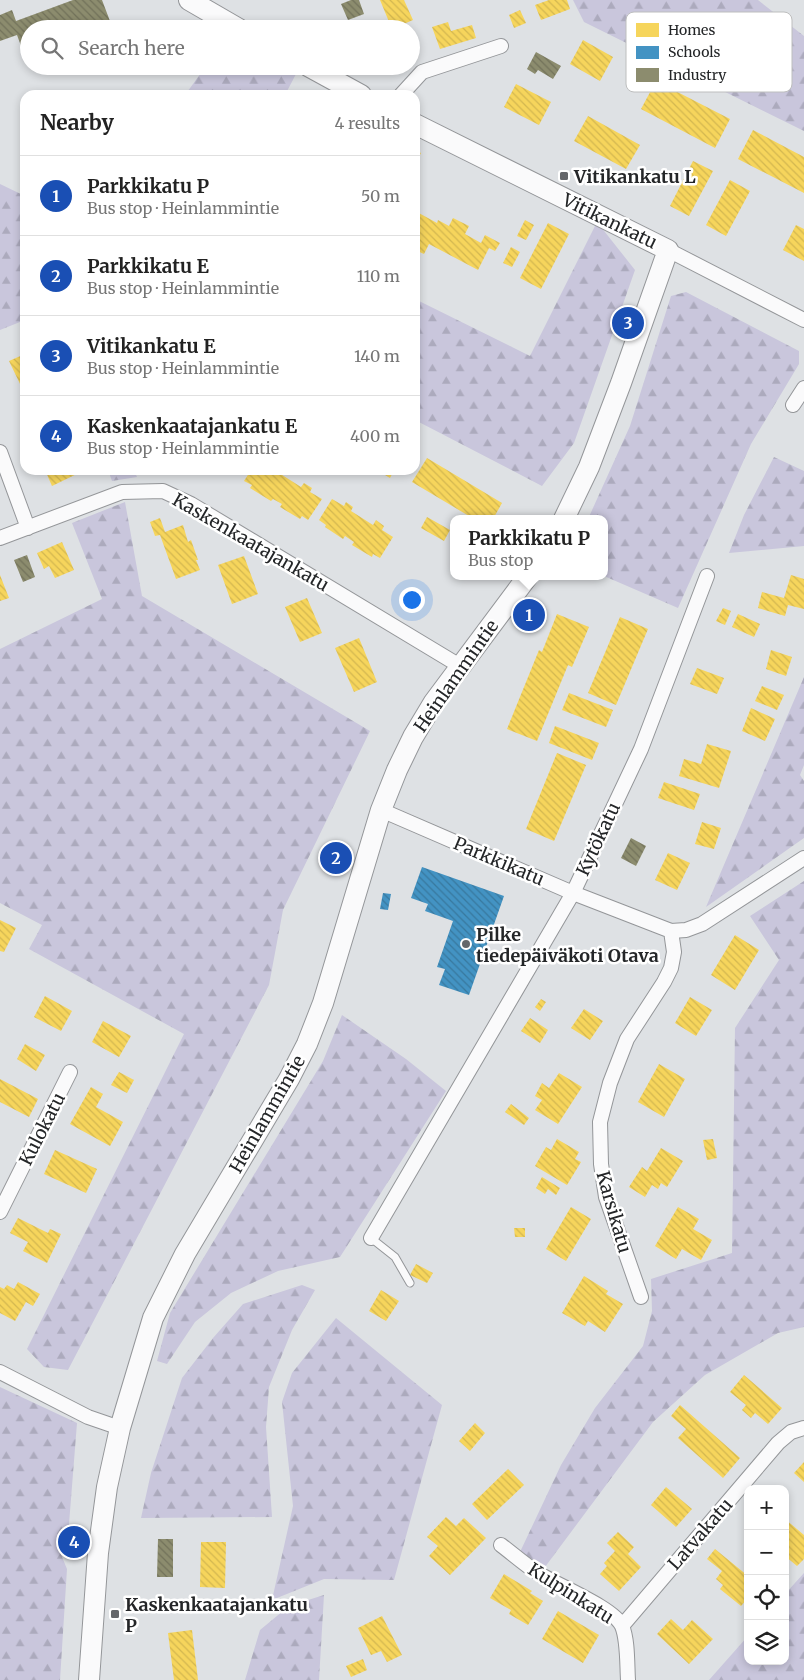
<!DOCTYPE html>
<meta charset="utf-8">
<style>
:root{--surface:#fff;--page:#f6f6f6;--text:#222;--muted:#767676;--line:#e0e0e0;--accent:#65676a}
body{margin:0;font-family:Merriweather,serif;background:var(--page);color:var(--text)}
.controls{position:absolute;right:15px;bottom:15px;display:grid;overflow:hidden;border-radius:10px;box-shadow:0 2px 8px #0003}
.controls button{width:45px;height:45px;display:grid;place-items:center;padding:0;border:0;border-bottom:1px solid var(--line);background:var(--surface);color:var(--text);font:25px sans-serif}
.you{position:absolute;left:411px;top:599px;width:18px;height:18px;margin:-12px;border:4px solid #fff;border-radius:50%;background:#1a73e8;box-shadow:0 0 0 8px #1a73e833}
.badge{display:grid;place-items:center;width:32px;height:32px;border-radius:50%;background:var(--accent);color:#fff;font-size:16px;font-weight:700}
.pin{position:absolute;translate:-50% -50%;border:2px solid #fff;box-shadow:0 1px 5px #0006}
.popup{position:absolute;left:450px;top:515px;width:158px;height:65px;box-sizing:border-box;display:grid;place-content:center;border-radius:10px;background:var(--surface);filter:drop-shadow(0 1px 4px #0005);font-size:16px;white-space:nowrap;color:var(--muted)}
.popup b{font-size:19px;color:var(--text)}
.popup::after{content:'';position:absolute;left:50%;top:100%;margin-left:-10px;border:10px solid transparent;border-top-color:var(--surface)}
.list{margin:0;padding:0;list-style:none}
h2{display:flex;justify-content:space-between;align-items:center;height:65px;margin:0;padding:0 20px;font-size:21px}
h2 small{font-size:16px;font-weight:400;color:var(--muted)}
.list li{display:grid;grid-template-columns:32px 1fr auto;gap:15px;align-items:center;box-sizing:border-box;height:80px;padding:0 20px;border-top:1px solid var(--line)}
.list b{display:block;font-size:19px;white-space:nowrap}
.list p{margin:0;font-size:16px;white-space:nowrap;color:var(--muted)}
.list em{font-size:16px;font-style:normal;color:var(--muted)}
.icon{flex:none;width:28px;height:28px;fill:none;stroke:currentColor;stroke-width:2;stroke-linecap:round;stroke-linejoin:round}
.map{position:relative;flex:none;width:804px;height:1680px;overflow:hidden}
.search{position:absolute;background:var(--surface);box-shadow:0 2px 8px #0003;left:20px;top:20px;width:400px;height:55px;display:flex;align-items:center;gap:12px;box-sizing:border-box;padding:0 18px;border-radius:28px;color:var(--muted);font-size:19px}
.panel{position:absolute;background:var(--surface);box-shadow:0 2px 8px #0003;left:20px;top:90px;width:400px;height:385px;border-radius:15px}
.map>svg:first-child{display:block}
.forest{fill:url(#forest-firs)}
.homes{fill:url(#homes-back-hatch)}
.schools{fill:url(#schools-back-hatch)}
.industry{fill:url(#industry-back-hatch)}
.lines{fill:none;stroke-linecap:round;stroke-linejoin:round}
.lane-casing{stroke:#949699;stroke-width:9}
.street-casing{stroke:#949699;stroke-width:16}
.secondary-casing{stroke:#949699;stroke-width:22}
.lane{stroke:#fafafb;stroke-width:7}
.street{stroke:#fafafb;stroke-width:14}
.secondary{stroke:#fafafb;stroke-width:20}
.poi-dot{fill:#65676a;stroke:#fff;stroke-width:2}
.labels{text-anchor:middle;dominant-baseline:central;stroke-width:5;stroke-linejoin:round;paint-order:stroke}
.poi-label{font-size:18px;font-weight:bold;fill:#242628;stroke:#fff;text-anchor:start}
.street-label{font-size:18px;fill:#242628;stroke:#fff}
.key{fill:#fff;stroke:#bdbebe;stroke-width:1}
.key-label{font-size:14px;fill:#242628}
</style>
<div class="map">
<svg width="804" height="1680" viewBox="0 0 804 1680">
<defs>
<pattern id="forest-firs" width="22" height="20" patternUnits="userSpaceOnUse" patternTransform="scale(1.25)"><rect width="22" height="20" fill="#c9c6dc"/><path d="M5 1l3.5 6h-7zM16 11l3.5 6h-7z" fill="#acaabd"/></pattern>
<pattern id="homes-back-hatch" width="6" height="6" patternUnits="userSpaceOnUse" patternTransform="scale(1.25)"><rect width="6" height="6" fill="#f6d55c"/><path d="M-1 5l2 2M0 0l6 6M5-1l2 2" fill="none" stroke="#d3b750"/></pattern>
<pattern id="schools-back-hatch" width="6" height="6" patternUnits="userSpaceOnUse" patternTransform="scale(1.25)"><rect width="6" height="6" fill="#4393c3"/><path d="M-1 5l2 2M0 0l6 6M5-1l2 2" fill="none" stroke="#38789e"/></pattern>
<pattern id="industry-back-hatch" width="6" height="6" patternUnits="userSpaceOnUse" patternTransform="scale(1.25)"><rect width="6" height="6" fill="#8c8c6e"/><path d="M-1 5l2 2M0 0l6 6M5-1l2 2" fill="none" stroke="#72725a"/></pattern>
</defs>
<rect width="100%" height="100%" fill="#dee1e4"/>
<!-- forest -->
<path class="forest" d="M 573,0 L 758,0 L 804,36 L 804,131 L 584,22 Z
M 206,66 L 282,66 L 296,74 L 285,95 L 185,95 Z
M 0,184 L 25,196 L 25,320 L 0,330 Z
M 597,222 L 635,270 L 574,443 L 542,486 L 415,420 L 415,299 L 530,356 Z
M 686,292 L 799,351 L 799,364 L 751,444 L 678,608 L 604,576 L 604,519 L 588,519 L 630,426 L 671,296 Z
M 774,457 L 804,471 L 804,546 L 729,553 L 744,515 Z
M 108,470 L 134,470 L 137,477 L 112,481 Z
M 125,502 L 142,596 L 370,731 L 283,910 L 269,985 L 68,1370 L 44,1367 L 27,1349 L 184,1034 L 29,949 L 42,925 L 0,903 L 0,649 L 102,599 L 72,523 Z
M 804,677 L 804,765 L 800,775 L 804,781 L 804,838 L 706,907 Z
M 804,881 L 804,1327 L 778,1333 L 705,1375 L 653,1422 L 545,1567 L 520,1552 L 561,1465 L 595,1408 L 643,1346 L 652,1311 L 651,1279 L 732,1253 L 735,1028 L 779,960 L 750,916 Z
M 342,1015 L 406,1059 L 446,1091 L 340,1257 L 278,1271 L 231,1293 L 195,1322 L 167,1364 L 157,1361 L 170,1313 L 323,1061 Z
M 302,1285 L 315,1290 L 292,1330 L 269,1387 L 266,1427 L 272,1517 L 141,1518 L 151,1473 L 182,1378 L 213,1338 L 243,1304 Z
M 336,1318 L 442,1405 L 394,1580 L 324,1579 L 272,1600 L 293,1506 L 282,1402 L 292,1373 Z
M 0,1387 L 77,1423 L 69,1524 L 60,1552 L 67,1569 L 60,1680 L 0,1680 Z
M 804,1573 L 804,1680 L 709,1680 L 748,1636 L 748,1661 L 785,1661 L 785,1594 Z
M 324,1595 L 319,1680 L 245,1680 L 260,1630 L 289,1606 Z"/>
<!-- homes -->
<path class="homes" d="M 380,0 L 404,0 L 413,20 L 392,29 Z
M 549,0 L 567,0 L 570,9 L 541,20 L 535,5 Z
M 520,10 L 526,23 L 514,28 L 509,15 Z
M 448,22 L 451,31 L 472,25 L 476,38 L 440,49 L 432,27 Z
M 583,40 L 613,57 L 600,81 L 570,64 Z
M 656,81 L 730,119 L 715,148 L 641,109 Z
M 516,84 L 551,102 L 539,125 L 504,107 Z
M 588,116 L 640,145 L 626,169 L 574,141 Z
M 753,130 L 804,157 L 804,193 L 738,159 Z
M 415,150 L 421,153 L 415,164 Z
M 693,161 L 713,171 L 689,216 L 670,206 Z
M 730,180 L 750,191 L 726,236 L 706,225 Z
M 417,212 L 437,223 L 438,220 L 449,226 L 453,218 L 469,226 L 465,234 L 481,243 L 485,235 L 500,243 L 495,251 L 489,248 L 478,270 L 429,244 L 424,254 L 415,250 L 415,215 Z
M 525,220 L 534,225 L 526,240 L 517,236 Z
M 548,223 L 569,234 L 541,289 L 520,278 Z
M 796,225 L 804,229 L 804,261 L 783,250 Z
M 511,247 L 520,252 L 512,267 L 503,263 Z
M 25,354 L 25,386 L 22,388 L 9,361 Z
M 427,458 L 502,503 L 493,519 L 474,519 L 412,482 Z
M 45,470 L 85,470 L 52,486 Z
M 251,470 L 281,470 L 279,473 L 301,487 L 304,483 L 312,488 L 310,492 L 322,499 L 308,520 L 302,516 L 300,519 L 280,507 L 282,504 L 273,499 L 271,501 L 250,488 L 252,485 L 244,481 Z
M 377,470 L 394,470 L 390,478 Z
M 332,499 L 344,506 L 346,502 L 353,507 L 351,511 L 373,525 L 376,520 L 384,526 L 382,530 L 393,537 L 380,558 L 373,554 L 372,557 L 352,545 L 354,542 L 345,536 L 343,539 L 325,527 L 326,525 L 319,520 Z
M 427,517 L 450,530 L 444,541 L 421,528 Z
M 160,518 L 165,532 L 183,525 L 188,542 L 191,540 L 198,560 L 196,560 L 200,570 L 176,579 L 160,535 L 155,536 L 150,522 Z
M 62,542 L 74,570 L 55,578 L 49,566 L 44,569 L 37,553 Z
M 244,556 L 258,594 L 232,604 L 218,565 Z
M 0,575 L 9,598 L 0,601 Z
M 791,575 L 804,579 L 804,609 L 788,605 L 785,616 L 758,608 L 762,592 L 784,598 Z
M 307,598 L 322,633 L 300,642 L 285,607 Z
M 723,608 L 731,611 L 725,625 L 716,621 Z
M 557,614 L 589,627 L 572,667 L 568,665 L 537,741 L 507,729 L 539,650 L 542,652 Z
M 738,614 L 760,624 L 754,637 L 732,627 Z
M 620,617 L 648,629 L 616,705 L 588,693 Z
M 359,638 L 377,682 L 354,692 L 335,648 Z
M 771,650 L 792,657 L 786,676 L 766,669 Z
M 697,668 L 724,678 L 717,694 L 690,684 Z
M 762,686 L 784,695 L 777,710 L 755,701 Z
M 569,693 L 613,710 L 606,727 L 562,710 Z
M 751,708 L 775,719 L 765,741 L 742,731 Z
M 555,726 L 599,743 L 592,760 L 549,743 Z
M 707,744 L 731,751 L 719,788 L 679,776 L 684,759 L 701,764 Z
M 557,753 L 586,765 L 554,841 L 526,829 Z
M 664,782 L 700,794 L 694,810 L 658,798 Z
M 702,822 L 721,828 L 714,849 L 695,844 Z
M 668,853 L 690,863 L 677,890 L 655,880 Z
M 0,920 L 16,928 L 4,952 L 0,951 Z
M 735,935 L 759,950 L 735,990 L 711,975 Z
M 45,996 L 72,1011 L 61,1031 L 34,1017 Z
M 690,997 L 712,1010 L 696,1036 L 675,1023 Z
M 541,999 L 546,1002 L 540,1011 L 535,1007 Z
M 584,1009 L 603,1021 L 590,1040 L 571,1028 Z
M 530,1018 L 548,1030 L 540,1043 L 521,1031 Z
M 103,1021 L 131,1036 L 119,1057 L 92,1042 Z
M 25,1044 L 45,1055 L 36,1071 L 17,1059 Z
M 659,1064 L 685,1079 L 664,1117 L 638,1102 Z
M 119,1072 L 134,1080 L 127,1093 L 111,1085 Z
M 559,1073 L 582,1087 L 558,1124 L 535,1110 L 542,1100 L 535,1096 L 542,1083 L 549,1088 Z
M 0,1079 L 38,1099 L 29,1117 L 0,1102 Z
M 91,1087 L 103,1094 L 96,1107 L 123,1122 L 110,1146 L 70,1124 Z
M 511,1104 L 529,1118 L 524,1125 L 505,1112 Z
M 557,1139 L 579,1152 L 575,1159 L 581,1162 L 567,1185 L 535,1166 L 546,1147 L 551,1150 Z
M 713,1139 L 717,1158 L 707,1160 L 703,1140 Z
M 661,1148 L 683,1161 L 667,1187 L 661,1183 L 658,1189 L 652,1185 L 645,1197 L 629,1187 L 642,1167 L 647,1171 Z
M 55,1150 L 97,1169 L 86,1193 L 44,1174 Z
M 542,1177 L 560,1188 L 556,1195 L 548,1189 L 545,1194 L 536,1188 Z
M 571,1207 L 591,1219 L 566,1261 L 546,1249 Z
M 678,1207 L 699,1219 L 693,1229 L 712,1240 L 701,1260 L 682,1249 L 676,1259 L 655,1246 Z
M 18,1218 L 48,1233 L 50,1229 L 61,1234 L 47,1263 L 23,1251 L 28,1242 L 10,1233 Z
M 514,1228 L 525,1228 L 525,1237 L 515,1237 Z
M 416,1264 L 433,1273 L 427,1283 L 410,1275 Z
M 584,1276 L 608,1291 L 606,1294 L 623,1304 L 605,1332 L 588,1321 L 585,1326 L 562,1313 Z
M 18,1282 L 40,1294 L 33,1306 L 26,1302 L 15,1321 L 0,1313 L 0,1287 L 4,1289 L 7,1285 L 14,1289 Z
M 381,1290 L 399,1301 L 386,1321 L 369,1311 Z
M 744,1375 L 782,1408 L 768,1424 L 755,1413 L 751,1418 L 742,1410 L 746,1405 L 730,1392 Z
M 680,1405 L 740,1458 L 723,1478 L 678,1438 L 686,1429 L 671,1416 Z
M 475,1423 L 485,1433 L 470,1451 L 459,1441 Z
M 804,1462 L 804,1482 L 794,1473 Z
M 508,1469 L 524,1485 L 487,1520 L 472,1504 Z
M 666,1487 L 692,1509 L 676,1527 L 651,1505 Z
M 446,1517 L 456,1526 L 464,1518 L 486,1538 L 450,1575 L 429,1556 L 438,1546 L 427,1537 Z
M 785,1519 L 804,1535 L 804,1559 L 797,1566 L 785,1556 Z
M 618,1532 L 634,1547 L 628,1554 L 641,1567 L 619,1591 L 600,1574 L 607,1566 L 604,1563 L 615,1551 L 607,1543 Z
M 201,1542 L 226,1542 L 225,1588 L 200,1587 Z
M 715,1549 L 748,1576 L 748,1598 L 741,1606 L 720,1589 L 723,1585 L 716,1579 L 722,1571 L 707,1559 Z
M 504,1574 L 532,1591 L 530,1593 L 543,1601 L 528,1625 L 509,1614 L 511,1610 L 490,1598 Z
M 558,1611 L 599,1635 L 583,1663 L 542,1639 Z
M 382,1616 L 402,1655 L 387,1662 L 381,1651 L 371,1655 L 358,1628 Z
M 671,1619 L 683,1630 L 692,1620 L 713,1639 L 689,1664 L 657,1634 Z
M 192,1630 L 198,1680 L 174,1680 L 168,1633 Z
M 363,1659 L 367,1670 L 351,1677 L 346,1666 Z"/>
<!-- schools -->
<path class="schools" d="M 422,867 L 504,896 L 469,995 L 439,985 L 445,969 L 437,967 L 453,921 L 425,911 L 428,904 L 411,898 Z
M 383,893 L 391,894 L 388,910 L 380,909 Z"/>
<!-- industry -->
<path class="industry" d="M 73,0 L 102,0 L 113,29 L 29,29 L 29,62 L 27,62 L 17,35 L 0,41 L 0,15 L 12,10 L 16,21 Z
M 351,0 L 359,0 L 364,14 L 348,20 L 341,4 Z
M 536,52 L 561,66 L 553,79 L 538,70 L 535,74 L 527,69 Z
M 27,555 L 35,577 L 23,582 L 14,560 Z
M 631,838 L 646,846 L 636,866 L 621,858 Z
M 158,1539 L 173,1539 L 173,1577 L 157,1577 Z"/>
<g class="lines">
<defs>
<path id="lane" d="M 371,1238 L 395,1257 L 410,1283"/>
<path id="street" d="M 401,95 L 422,72 L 501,46
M 668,250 L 804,320
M 793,405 L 804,388
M 0,452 L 28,528
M 0,538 L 122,492 L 163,491 L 191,504 L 460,666
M 381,810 L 573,893 L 671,931 L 686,930 L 702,924 L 804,858
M 0,1212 L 70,1072
M 371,1238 L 573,893 L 641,749 L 707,576
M 641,1297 L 606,1197 L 601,1164 L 600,1122 L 610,1083 L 627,1039 L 664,982 L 671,968 L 674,952 L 671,931
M 0,1372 L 88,1417 L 120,1428
M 501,1545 C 513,1554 525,1565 538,1573 C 556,1585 614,1608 622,1626 C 628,1640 627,1665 628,1680
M 622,1626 L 778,1443 L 791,1432 L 804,1428"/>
<path id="secondary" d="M 189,0 L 239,29
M 308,66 L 361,95
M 415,124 L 668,250 L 621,383 L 589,467 L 564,519
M 89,1680 L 98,1553 L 107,1487 L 120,1428 L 153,1318 L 185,1254 L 289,1079 L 307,1044 L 323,1003 L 381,810 L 397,770 L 413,737 L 434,702 L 528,576"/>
</defs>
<!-- lane casing -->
<use href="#lane" class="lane-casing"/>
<!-- street casing -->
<use href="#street" class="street-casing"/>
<!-- secondary casing -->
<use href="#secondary" class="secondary-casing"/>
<!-- lane -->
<use href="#lane" class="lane"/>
<!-- street -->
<use href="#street" class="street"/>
<!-- secondary -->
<use href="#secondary" class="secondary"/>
</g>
<!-- markers -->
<g class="poi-dot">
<rect x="559" y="171" width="10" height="10" rx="2.5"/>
<circle cx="466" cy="944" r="5"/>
<rect x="110" y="1609" width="10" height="10" rx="2.5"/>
</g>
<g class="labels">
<!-- poi labels -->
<g class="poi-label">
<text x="574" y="176">Vitikankatu L</text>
<text x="476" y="934">Pilke<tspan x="476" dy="21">tiedepäiväkoti Otava</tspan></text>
<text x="125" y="1604">Kaskenkaatajankatu<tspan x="125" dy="21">P</tspan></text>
</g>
<!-- street labels -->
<g class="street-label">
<text transform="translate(610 221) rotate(26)">Vitikankatu</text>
<text transform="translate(251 542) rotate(30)">Kaskenkaatajankatu</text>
<text transform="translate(456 676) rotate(-55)">Heinlammintie</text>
<text transform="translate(598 839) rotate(-65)">Kytökatu</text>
<text transform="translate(499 861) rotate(23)">Parkkikatu</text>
<text transform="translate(267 1114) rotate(-60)">Heinlammintie</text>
<text transform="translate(42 1129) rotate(-63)">Kulokatu</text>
<text transform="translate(614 1212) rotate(74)">Karsikatu</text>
<text transform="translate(700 1534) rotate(-49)">Latvakatu</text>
<text transform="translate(571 1593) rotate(32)">Kulpinkatu</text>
</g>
</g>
<!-- legend -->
<rect x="626" y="12" width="166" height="80" rx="8" class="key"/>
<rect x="636" y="23" width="23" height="14" fill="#f6d55c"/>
<rect x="636" y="46" width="23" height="13" fill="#4393c3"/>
<rect x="636" y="68" width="23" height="14" fill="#8c8c6e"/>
<g class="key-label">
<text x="668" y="35">Homes</text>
<text x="668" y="57">Schools</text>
<text x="668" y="80">Industry</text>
</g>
</svg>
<div class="controls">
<button>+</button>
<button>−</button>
<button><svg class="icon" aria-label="locate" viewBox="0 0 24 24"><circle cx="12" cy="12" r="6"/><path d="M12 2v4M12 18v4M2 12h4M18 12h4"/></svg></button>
<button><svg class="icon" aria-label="layers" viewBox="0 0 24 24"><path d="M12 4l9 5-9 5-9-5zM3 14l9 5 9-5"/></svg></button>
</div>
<div class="you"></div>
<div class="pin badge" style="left:529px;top:615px;background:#1a4fb4">1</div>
<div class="popup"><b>Parkkikatu P</b>Bus stop</div>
<div class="pin badge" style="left:336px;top:858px;background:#1a4fb4">2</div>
<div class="pin badge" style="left:628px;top:323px;background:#1a4fb4">3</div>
<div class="pin badge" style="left:74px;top:1542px;background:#1a4fb4">4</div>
<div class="search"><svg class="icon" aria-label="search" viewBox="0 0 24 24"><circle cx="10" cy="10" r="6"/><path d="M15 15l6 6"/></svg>Search here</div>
<section class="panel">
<h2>Nearby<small>4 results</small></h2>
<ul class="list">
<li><span class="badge" style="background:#1a4fb4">1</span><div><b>Parkkikatu P</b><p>Bus stop · Heinlammintie</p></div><em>50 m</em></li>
<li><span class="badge" style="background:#1a4fb4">2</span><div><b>Parkkikatu E</b><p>Bus stop · Heinlammintie</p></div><em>110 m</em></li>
<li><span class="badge" style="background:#1a4fb4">3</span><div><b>Vitikankatu E</b><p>Bus stop · Heinlammintie</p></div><em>140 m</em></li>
<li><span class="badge" style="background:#1a4fb4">4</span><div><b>Kaskenkaatajankatu E</b><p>Bus stop · Heinlammintie</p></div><em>400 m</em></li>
</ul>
</section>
</div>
